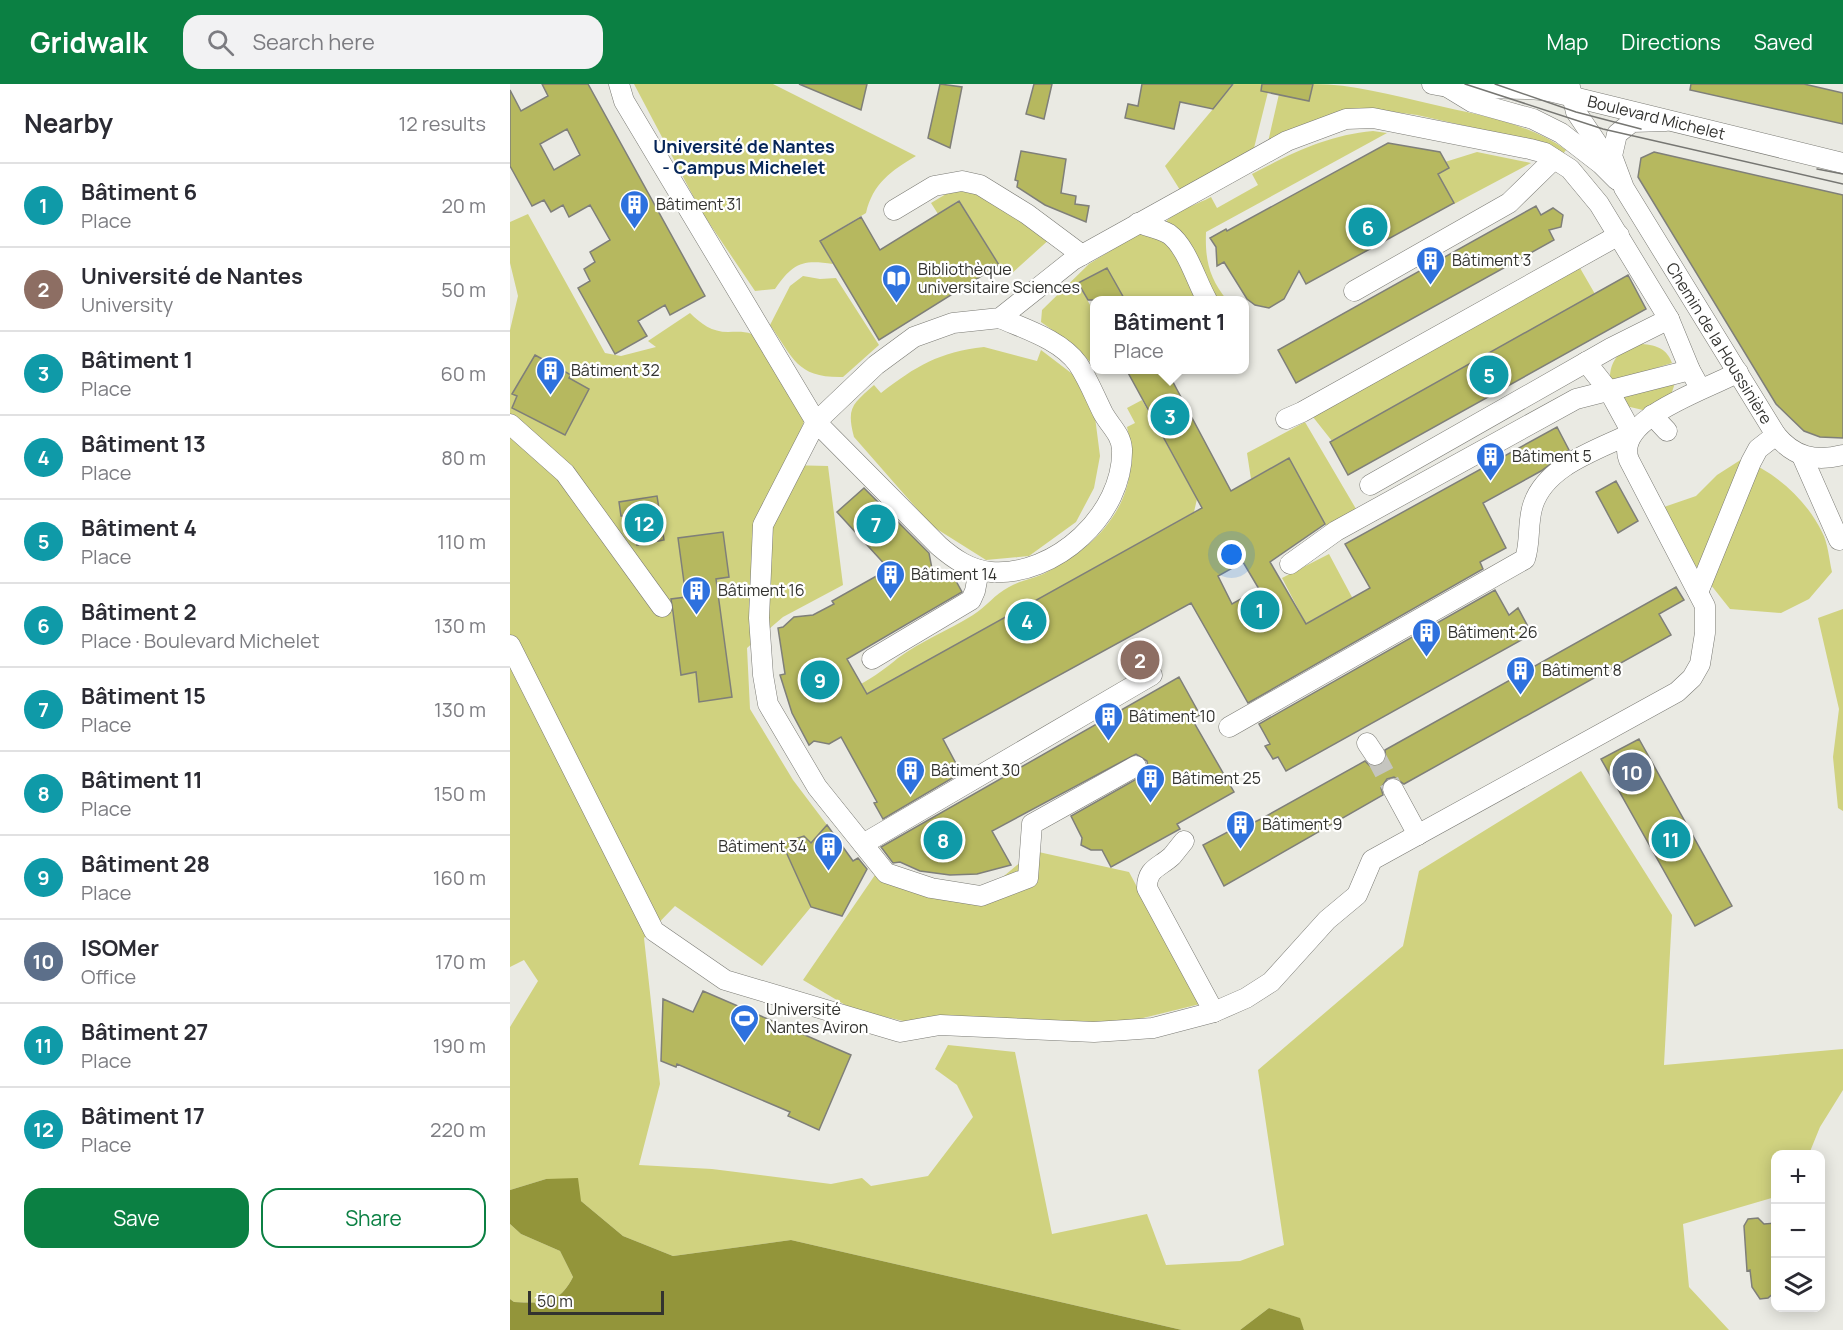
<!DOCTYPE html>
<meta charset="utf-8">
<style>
:root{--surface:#fff;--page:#f2f2f3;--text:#2b2b33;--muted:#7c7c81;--line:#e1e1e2;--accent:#0b8043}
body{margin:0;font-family:Manrope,sans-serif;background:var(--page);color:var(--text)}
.controls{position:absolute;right:18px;bottom:18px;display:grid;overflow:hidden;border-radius:12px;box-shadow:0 3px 15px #0003}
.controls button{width:54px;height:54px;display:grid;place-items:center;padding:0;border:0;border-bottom:2px solid var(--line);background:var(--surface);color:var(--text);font:30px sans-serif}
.scale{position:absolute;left:18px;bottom:15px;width:136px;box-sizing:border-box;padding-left:6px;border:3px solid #32322f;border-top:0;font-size:16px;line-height:21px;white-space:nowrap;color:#32322f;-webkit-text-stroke:4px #fffffe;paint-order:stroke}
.you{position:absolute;left:722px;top:471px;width:21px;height:21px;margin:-15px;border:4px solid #fff;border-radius:50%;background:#1a73e8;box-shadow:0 0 0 9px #1a73e833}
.badge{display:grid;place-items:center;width:39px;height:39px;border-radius:50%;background:var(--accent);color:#fff;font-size:20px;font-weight:700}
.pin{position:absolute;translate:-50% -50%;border:3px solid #fff;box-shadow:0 2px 6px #0006}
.popup{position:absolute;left:580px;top:212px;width:159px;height:78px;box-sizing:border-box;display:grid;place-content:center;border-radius:12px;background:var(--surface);filter:drop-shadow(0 2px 4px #0005);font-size:20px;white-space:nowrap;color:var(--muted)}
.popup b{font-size:22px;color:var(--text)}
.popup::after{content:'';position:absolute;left:50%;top:100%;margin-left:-12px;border:12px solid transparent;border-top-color:var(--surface)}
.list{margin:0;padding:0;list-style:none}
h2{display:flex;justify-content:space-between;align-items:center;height:78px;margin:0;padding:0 24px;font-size:26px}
h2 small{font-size:20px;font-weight:400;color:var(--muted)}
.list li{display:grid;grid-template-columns:39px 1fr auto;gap:18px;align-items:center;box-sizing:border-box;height:84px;padding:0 24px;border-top:2px solid var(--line)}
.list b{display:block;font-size:22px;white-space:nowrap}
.list p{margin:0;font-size:20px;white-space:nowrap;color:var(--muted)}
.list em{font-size:20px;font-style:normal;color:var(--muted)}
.actions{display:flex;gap:12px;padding:18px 24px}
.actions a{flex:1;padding:14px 0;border:2px solid var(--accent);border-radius:18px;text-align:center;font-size:21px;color:var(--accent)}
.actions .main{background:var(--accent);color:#fff}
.icon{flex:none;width:33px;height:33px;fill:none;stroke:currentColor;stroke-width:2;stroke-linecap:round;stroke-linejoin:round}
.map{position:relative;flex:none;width:1333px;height:1246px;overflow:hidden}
header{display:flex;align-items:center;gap:36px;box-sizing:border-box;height:84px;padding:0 30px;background:var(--accent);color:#fff}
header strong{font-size:28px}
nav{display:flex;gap:33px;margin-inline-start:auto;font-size:21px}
.search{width:420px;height:54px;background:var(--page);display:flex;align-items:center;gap:15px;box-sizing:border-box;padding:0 21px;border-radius:18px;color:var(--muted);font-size:22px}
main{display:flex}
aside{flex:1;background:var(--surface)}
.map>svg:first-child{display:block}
.green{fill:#d0d27f}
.water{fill:#93953a}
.building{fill:#b6b85f;stroke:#7f7f79;stroke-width:1.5;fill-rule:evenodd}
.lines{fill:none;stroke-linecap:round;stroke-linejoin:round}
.minor-tunnel{stroke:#c5c5bf;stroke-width:20;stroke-dasharray:20 10;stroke-linecap:butt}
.minor-casing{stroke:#7a7a74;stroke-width:21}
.minor{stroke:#fff;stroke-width:20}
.tram{stroke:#767672;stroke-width:1.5}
.labels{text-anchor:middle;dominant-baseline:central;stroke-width:4.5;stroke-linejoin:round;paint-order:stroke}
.street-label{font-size:16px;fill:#32322f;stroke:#fffffe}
.poi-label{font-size:16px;fill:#32322f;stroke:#fffffe;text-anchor:start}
.neighbourhood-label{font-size:18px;font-weight:bold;fill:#062659;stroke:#fffffe}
</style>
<header>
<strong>Gridwalk</strong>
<div class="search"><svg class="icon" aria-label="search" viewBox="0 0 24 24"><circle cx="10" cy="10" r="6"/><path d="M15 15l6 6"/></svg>Search here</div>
<nav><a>Map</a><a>Directions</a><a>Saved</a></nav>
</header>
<main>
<aside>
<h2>Nearby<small>12 results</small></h2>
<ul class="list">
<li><span class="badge" style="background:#0f9aa8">1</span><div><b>Bâtiment 6</b><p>Place</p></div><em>20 m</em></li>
<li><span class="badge" style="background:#8d6e63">2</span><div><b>Université de Nantes</b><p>University</p></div><em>50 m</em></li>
<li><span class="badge" style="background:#0f9aa8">3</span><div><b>Bâtiment 1</b><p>Place</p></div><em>60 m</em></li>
<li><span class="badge" style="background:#0f9aa8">4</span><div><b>Bâtiment 13</b><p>Place</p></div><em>80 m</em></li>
<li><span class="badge" style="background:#0f9aa8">5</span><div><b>Bâtiment 4</b><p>Place</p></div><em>110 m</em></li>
<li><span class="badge" style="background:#0f9aa8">6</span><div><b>Bâtiment 2</b><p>Place · Boulevard Michelet</p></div><em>130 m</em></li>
<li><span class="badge" style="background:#0f9aa8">7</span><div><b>Bâtiment 15</b><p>Place</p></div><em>130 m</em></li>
<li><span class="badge" style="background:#0f9aa8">8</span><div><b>Bâtiment 11</b><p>Place</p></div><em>150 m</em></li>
<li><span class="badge" style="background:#0f9aa8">9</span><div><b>Bâtiment 28</b><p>Place</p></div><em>160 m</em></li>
<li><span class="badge" style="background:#5c6f8a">10</span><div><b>ISOMer</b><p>Office</p></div><em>170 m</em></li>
<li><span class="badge" style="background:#0f9aa8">11</span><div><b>Bâtiment 27</b><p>Place</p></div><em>190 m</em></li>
<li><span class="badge" style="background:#0f9aa8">12</span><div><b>Bâtiment 17</b><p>Place</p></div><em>220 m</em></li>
</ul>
<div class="actions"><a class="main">Save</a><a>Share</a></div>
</aside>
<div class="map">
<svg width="1333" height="1246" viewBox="0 0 1333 1246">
<rect width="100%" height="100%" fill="#eaeae3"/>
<!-- green -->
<path class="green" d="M 124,0 L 263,0 L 406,72 C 381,87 363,99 356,129 L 310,157 L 323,180 C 292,175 283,179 265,205 L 245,207 L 191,127 Z
M 724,0 L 760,0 L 743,68 L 670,106 L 655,82 Z
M 803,0 C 843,0 881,11 921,20 C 967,31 1017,38 1056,66 L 1053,70 L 1032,59 L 907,31 L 862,25 L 758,58 L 769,10 Z
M 863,47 L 877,49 L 696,148 C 695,176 699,194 717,216 L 703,216 L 654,140 C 664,127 686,121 701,113 L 707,124 L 748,101 L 742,90 C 782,69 818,51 863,47 Z
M 967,68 L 1021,79 L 944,120 L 928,90 L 935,78 Z
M 441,107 L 465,107 L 542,153 L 501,190 L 490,182 L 449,116 L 428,130 L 421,119 Z
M 18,130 L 95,269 L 111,272 L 146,263 L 138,257 L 180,229 C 191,240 202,248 218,248 C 227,248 233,247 242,250 L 295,335 L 277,381 L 318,382 L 333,501 L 273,533 L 237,564 L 240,625 L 283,696 L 317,741 L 301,759 L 293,752 L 272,759 L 301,823 L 252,882 L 165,822 L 134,854 L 150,1000 L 129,1081 L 202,1085 L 321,1100 L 352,1094 L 361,1102 L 418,1092 L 463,1033 L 447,1001 L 425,985 L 438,961 L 505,968 L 542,1150 L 637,1130 L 656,1181 L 730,1177 L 774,1161 L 748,986 L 893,862 L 909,787 L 1071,687 L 1162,831 L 1154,981 L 1333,965 L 1333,1006 L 1310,1043 L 1299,1070 L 1266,1070 L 1265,1113 L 1173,1140 L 1179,1203 L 1219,1246 L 794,1246 L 789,1234 L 759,1224 L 730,1246 L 672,1246 L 281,1156 L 163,1172 L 113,1152 L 71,1117 L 36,1095 L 0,1106 L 0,943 L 28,897 L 14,876 L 0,883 L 0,246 L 8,212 L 0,179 L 0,138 Z
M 634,146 L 655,152 L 685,211 L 681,216 L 615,216 L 597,184 L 568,199 L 585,230 L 585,283 L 565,262 L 531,238 L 532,226 L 579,180 Z
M 1070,184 L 1085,210 L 822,357 L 803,333 Z
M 293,192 L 310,195 L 326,194 L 369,261 L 333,293 C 287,294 284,275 260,241 L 280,202 Z
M 1125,260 C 1142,260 1156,262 1162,279 L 1100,298 C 1099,278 1108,268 1125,260 Z
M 474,263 L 527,277 L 531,266 L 569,295 L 585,333 L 590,372 L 584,404 L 566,438 L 519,472 L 476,476 L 422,442 L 344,353 C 336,323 343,320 364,301 L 371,309 C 406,282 429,268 474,263 Z
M 1166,296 L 1161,311 L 1137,327 L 1116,322 L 1104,311 Z
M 632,316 L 687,415 L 684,428 L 357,611 L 351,600 C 365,592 376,584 388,574 C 411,557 439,546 463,531 C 476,523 485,510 499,503 C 510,496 525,495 537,488 C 594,459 634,410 617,343 L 625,339 L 617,324 Z
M 795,338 L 849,430 L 818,446 L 779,374 L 741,395 L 737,369 Z
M 1232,375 C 1265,388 1296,415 1312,448 C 1318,459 1319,475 1322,488 L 1299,515 L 1271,529 L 1220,525 L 1185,481 L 1154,423 L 1186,412 L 1207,391 Z
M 819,470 L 843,515 L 796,540 L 772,494 Z
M 1333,525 L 1333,727 L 1328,724 L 1323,673 L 1329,625 L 1308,534 Z
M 524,767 L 619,788 L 690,920 L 621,937 L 537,939 L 393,937 L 342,925 L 293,896 L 365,791 L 446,809 L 488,797 Z
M 0,1140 L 11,1150 L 50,1167 L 63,1193 C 48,1222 33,1219 4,1218 L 0,1215 Z"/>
<!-- water -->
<path class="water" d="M 68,1094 L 71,1117 L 113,1152 L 163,1172 L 281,1156 L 672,1246 L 0,1246 L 0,1215 L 4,1218 C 33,1219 48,1222 63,1193 L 50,1167 L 11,1150 L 0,1140 L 0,1106 L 36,1095 Z
M 759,1224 L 790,1234 L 794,1246 L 730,1246 Z"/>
<!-- building -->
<path class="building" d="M 32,0 L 78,0 L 195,212 L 160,231 L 155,221 L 128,237 L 137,252 L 105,270 L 68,204 L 80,197 L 74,185 L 85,178 L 80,168 L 100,156 L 80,121 L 59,133 L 53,121 L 41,128 L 34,116 L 22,122 L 0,82 L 0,6 L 11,27 L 38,12 ZM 57,45 L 70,71 L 44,86 L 30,60 Z
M 289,0 L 357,0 L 351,26 Z
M 430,0 L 452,3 L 440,64 L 418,54 Z
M 524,0 L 542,0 L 534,35 L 516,30 Z
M 632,0 L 723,0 L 703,25 L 670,18 L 664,45 L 615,34 L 618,20 L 628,22 Z
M 752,0 L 803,0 L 799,17 L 751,7 Z
M 1181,0 L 1294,0 L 1333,9 L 1333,40 L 1180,6 Z
M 878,59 L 930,68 L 939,84 L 928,90 L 944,119 L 796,200 L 789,187 L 774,215 L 759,224 L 745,221 L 737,215 L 714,178 L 707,182 L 706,163 L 700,154 L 716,145 L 717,147 Z
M 511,67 L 556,75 L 551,109 L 566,112 L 565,120 L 579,122 L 576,138 L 535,121 L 507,103 L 508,97 L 505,96 Z
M 1144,68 L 1333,111 L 1333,354 L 1310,353 L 1294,347 L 1266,320 L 1128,93 L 1131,74 Z
M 449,117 L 489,181 L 369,256 L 310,157 L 351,133 L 370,166 Z
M 1026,122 L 1031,131 L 1043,124 L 1053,131 L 1051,143 L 1039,146 L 1044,156 L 786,299 L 768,266 Z
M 597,184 L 615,216 L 578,216 L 568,199 Z
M 1118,191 L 1136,225 L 838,391 L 820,358 Z
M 25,271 L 61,291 L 59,294 L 79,305 L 55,351 L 2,324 L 7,312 L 2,310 Z
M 616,285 L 656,285 L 721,407 L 779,374 L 815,440 L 760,478 L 796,540 L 860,504 L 835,460 L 1047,343 L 1059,366 L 1031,387 L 973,419 L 996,464 L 970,478 L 973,485 L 738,619 L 681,519 L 433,655 L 451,689 L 373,735 L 364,719 L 367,718 L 331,653 L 319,660 L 304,657 L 299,661 L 282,629 L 270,591 L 275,590 L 268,544 L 273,543 L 284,533 L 303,531 L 324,520 L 322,517 L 379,485 L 327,428 L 354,404 L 419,469 L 424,495 L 440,486 L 452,508 L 337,575 L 357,610 L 692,424 ZM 733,478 L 749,505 L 722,520 L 708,492 Z
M 1106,397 L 1128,437 L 1108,449 L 1086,408 Z
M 147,412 L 154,456 L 127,461 L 125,445 L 119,447 L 117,432 L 111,432 L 109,418 Z
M 213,448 L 219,493 L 206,495 L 222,613 L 189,618 L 186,588 L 171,591 L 163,528 L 161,515 L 176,513 L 168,454 Z
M 1166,503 L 1174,516 L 1149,530 L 1161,551 L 894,700 L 884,693 L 877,695 L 871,704 L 873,711 L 714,802 L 693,761 L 727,743 L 728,746 L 751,735 L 855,677 L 860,682 L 871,681 L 876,676 L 875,666 Z
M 985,506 L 999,531 L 1008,524 L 1022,550 L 776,687 L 768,673 L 763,675 L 755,662 L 760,660 L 749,640 Z
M 669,593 L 690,631 L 682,635 L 724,708 L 667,740 L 670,745 L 601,783 L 592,766 L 581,766 L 571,761 L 572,754 L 561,732 L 632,692 L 638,683 L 637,677 L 626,670 L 482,747 L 501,781 L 467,790 L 440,791 L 410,787 L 390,778 L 383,779 L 371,763 Z
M 1129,655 L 1222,822 L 1185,842 L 1091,675 Z
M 317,741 L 343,777 L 348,774 L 357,785 L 332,832 L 301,823 L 272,759 L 294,752 L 301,759 Z
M 193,907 L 341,971 L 309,1046 L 278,1032 L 280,1028 L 167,980 L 166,983 L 151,977 L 153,915 L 183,928 Z
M 1248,1134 L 1254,1140 L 1266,1139 L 1266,1207 L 1258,1214 L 1250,1215 L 1242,1203 L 1240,1186 L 1237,1187 L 1234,1142 L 1238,1135 Z"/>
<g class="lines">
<!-- minor-tunnel -->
<path class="minor-tunnel" d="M 865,671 L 883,705"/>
<defs>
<g id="minor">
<path d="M 109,0 L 114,17 L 306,338 L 366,281 L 404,253 L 443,239 L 490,234 L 563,176 L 777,57 L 836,35 L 863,34 L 1020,65 L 1035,69 L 1060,85 L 1089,120 L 1159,235 L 1180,286 L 1190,304"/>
<path id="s1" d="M 922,0 C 960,9 1000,1 1039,7 L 1333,79"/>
<path d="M 1060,3 L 1066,28 L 1099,77"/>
<path d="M 939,4 L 962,18 L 1023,35 L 1051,49 L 1091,80 L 1107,96"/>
<path id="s2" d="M 1156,37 L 1122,38 L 1107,50 L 1102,72 L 1114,104 L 1266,351 C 1284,373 1305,378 1333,371"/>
<path d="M 384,126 L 424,102 L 452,97 L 470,101 L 517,130 L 572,171"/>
<path d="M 628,139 C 637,142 651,145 659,150 C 677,163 686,197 697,216"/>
<path d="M 844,207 L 999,119 L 1044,75"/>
<path d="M 490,234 C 515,245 551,256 568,280 C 578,295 585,313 593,329 C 600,342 611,350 612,365 C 614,430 545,493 481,488 C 460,486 444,475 429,462 L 306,338 L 253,441 L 249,534 L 253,591 L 258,620 L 307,703 L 376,789 L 421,804 L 471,812 L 518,794 L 522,740 L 626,682"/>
<path d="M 1142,331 L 1157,347"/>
<path d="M 776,335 L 792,328 L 1109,151"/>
<path d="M 0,340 L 55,389 L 152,523"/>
<path d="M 1292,372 L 1329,456"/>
<path d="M 860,401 L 1101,264 L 1159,235"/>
<path d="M 780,480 L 826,447 L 1066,315 L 1180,286"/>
<path d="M 1189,506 L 1241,378 L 1248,365 L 1266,351"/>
<path d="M 0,561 L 144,847 L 215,896 L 390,948 L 430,941 L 584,948 L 615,946 L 643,944 L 704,928 L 736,914 L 761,898 L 817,836 L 847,811 L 862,776 L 1167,608 L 1182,594 L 1190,580 L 1195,549 L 1195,522 L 1119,376 C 1102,334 1202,304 1228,288"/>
<path d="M 362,575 L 461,516 L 465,507 L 469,486"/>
<path d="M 719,643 L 1015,475 C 1021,457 1017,439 1023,421 C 1036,381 1088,366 1122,349 L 1099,307 L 1076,278"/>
<path d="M 857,659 L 865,671"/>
<path d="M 883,705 L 908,751"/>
<path d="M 674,757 C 670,762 666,767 662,772 C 649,784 637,784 637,804 L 704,928"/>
<path d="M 353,760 L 642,591"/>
</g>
</defs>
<!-- minor casing -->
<use href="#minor" class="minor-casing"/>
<!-- minor -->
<use href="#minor" class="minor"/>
<!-- tram -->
<path class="tram" d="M 955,0 L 1093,45 L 1333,100
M 985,0 L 1066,28 L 1131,45
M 1307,85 L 1333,90"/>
</g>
<!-- icons -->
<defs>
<symbol id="building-pin" viewBox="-11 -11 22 30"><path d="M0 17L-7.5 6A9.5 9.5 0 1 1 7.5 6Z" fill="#2e71de" stroke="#fffffe"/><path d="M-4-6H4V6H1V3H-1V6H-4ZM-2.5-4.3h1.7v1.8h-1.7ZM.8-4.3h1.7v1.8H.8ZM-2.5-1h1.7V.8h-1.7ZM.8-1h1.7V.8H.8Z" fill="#fff"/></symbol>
<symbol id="library-pin" viewBox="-11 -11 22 30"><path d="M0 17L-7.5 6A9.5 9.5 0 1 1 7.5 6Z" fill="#2e71de" stroke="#fffffe"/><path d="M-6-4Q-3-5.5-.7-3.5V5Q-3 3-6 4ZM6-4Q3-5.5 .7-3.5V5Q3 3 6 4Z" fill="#fff"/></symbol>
<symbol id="stadium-pin" viewBox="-11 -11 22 30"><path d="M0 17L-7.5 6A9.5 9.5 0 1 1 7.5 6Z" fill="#2e71de" stroke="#fffffe"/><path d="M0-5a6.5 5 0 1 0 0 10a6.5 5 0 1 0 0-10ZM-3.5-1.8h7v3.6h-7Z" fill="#fff"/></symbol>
</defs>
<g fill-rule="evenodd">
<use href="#building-pin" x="108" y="104" width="33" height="45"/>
<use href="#building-pin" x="904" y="160" width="33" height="45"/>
<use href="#library-pin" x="370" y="178" width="33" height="45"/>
<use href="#building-pin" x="24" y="270" width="33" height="45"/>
<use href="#building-pin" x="964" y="356" width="33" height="45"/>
<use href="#building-pin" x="364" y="474" width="33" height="45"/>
<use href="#building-pin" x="170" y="490" width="33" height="45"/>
<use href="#building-pin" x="900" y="532" width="33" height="45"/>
<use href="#building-pin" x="994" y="570" width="33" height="45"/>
<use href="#building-pin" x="582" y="616" width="33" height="45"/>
<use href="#building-pin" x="384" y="670" width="33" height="45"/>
<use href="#building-pin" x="624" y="678" width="33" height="45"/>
<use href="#building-pin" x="714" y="724" width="33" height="45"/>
<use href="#building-pin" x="302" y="746" width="33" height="45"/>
<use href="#stadium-pin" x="218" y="918" width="33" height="45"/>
</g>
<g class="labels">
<!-- street labels -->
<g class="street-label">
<text stroke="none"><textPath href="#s1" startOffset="228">Boulevard Michelet</textPath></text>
<text stroke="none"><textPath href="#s2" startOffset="292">Chemin de la Houssinière</textPath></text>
</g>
<!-- poi labels -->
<g class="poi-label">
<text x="146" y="120">Bâtiment 31</text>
<text x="942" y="176">Bâtiment 3</text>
<text x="408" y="185">Bibliothèque<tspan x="408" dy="18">universitaire Sciences</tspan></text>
<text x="61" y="286">Bâtiment 32</text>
<text x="1002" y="372">Bâtiment 5</text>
<text x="401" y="490">Bâtiment 14</text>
<text x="208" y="506">Bâtiment 16</text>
<text x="938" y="548">Bâtiment 26</text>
<text x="1032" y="586">Bâtiment 8</text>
<text x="619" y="632">Bâtiment 10</text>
<text x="421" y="686">Bâtiment 30</text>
<text x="662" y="694">Bâtiment 25</text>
<text x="752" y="740">Bâtiment 9</text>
<text x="297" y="762" text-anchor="end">Bâtiment 34</text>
<text x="256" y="925">Université<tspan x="256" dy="18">Nantes Aviron</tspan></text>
</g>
<!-- neighbourhood labels -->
<g class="neighbourhood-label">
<text x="234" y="62">Université de Nantes<tspan x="234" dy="21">- Campus Michelet</tspan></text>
</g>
</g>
</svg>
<div class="controls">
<button>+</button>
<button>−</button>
<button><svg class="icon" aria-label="layers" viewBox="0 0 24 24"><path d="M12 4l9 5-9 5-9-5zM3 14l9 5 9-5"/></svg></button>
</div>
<div class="scale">50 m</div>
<div class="you"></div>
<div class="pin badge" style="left:750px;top:526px;background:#0f9aa8">1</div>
<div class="pin badge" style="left:630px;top:576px;background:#8d6e63">2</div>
<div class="pin badge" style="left:660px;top:332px;background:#0f9aa8">3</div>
<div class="popup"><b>Bâtiment 1</b>Place</div>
<div class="pin badge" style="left:517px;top:537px;background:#0f9aa8">4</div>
<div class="pin badge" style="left:979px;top:291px;background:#0f9aa8">5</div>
<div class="pin badge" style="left:858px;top:143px;background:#0f9aa8">6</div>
<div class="pin badge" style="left:366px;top:440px;background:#0f9aa8">7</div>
<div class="pin badge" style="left:433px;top:756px;background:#0f9aa8">8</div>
<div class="pin badge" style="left:310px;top:596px;background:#0f9aa8">9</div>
<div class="pin badge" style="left:1122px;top:688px;background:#5c6f8a">10</div>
<div class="pin badge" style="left:1161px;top:755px;background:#0f9aa8">11</div>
<div class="pin badge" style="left:134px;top:439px;background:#0f9aa8">12</div>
</div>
</main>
